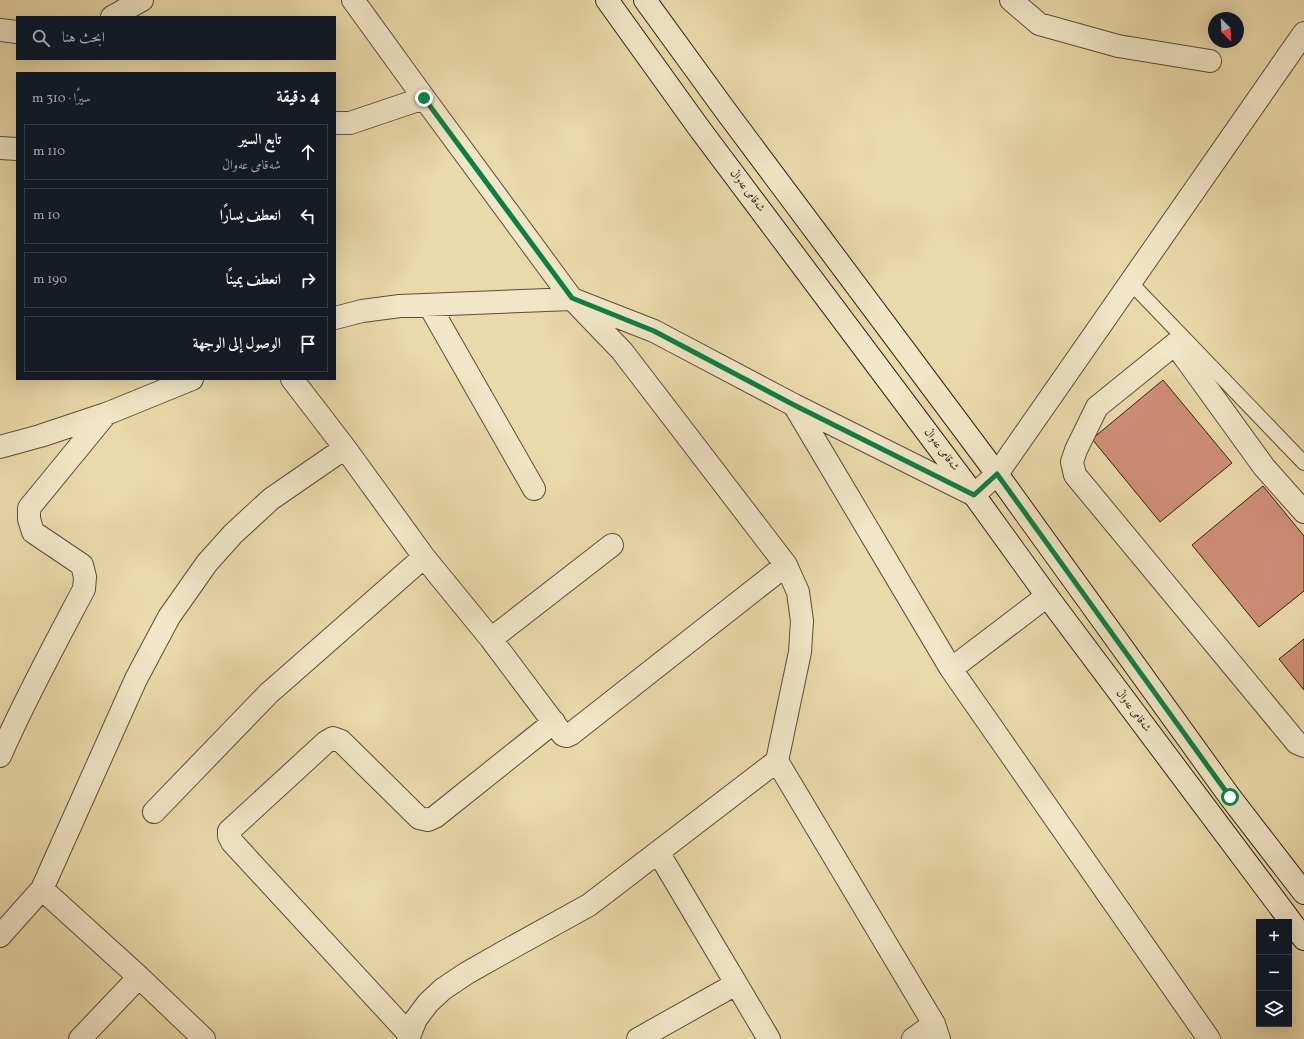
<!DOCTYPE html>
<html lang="ar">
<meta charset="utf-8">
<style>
:root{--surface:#171b24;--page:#20242c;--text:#f1f3f6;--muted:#9ea1a6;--line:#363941}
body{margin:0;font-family:Vollkorn,Amiri,serif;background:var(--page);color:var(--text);direction:rtl}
.controls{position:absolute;right:12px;bottom:12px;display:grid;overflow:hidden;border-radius:0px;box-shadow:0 4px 16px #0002}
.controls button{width:36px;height:36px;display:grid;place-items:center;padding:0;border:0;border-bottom:1px solid var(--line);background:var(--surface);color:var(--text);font:20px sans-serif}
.compass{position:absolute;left:1208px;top:12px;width:36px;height:36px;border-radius:50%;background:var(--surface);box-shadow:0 4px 16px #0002;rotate:156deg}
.stop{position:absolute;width:12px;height:12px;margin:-9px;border:3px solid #0b8043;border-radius:50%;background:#fff}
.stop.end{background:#0b8043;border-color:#fff;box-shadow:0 1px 4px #0008}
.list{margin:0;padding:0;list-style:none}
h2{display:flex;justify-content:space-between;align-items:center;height:52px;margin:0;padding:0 16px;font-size:17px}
h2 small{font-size:13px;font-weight:400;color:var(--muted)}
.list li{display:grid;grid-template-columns:26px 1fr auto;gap:12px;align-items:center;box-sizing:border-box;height:56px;margin:0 8px 8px;padding:0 8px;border:1px solid var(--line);border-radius:0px}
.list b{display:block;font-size:15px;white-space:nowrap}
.list p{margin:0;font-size:13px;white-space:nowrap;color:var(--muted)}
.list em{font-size:13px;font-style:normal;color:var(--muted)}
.icon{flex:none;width:22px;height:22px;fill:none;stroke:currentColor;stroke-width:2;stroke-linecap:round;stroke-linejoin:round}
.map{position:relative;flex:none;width:1304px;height:1039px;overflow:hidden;direction:ltr}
.search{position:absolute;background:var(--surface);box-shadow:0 4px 16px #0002;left:16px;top:16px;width:320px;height:44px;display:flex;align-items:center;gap:10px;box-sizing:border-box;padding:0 14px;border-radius:0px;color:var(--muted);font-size:15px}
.panel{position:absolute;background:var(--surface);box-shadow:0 4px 16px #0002;left:16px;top:72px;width:320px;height:308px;border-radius:0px;direction:rtl}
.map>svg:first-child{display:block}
.building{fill:#d08f77;stroke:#2e2012}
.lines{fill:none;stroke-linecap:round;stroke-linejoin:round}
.lane-casing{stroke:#5d4e38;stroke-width:16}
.street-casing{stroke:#5d4e38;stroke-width:24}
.secondary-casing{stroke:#2e2012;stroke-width:24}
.lane{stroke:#f1e6c7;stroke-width:14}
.street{stroke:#f1e6c7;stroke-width:22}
.secondary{stroke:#f1e6c7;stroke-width:22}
.route{stroke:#0b8043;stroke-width:5}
.labels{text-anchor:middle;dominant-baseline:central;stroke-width:3;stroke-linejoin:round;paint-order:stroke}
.street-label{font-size:11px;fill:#2e2012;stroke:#f1e6c7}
</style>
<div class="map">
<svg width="1304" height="1039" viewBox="0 0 1304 1039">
<rect width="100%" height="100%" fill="#ead9a9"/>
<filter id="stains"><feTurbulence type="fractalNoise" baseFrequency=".005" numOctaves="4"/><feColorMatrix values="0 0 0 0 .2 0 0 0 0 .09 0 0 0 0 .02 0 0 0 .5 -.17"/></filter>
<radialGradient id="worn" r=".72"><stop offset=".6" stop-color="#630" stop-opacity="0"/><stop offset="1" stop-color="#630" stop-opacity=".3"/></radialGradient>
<!-- building -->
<path class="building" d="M 1163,380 L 1232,463 L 1160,522 L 1092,439 Z
M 1263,486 L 1304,536 L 1304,591 L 1259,627 L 1192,545 Z
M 1304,639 L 1304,690 L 1279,659 Z"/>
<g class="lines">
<defs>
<path id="lane" d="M 1130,282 L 1304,463"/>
<path id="street" d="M 353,0 L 424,98 L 572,299 L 622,351 L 786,565 L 798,592 L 802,621 L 800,652 L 777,761 L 589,905 L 504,952 L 467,973 L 443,989 L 428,1003 L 416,1019 L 408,1039
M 1011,0 L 1039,24 L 1118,46 L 1210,61
M 112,17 L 142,0
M 0,30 L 17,32
M 335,123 L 350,123 L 424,98
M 0,148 L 17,149
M 429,305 L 534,489
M 335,318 L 362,311 L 400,306 L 572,299 L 654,331 L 794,405 L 974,495 L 997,474 L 1304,33
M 292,379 L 345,448 L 424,557 L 491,639 L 563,735 L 567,736 L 571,734 L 786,565
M 794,405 L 951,669 L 1209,1039
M 0,447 L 40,436 L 106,414 L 192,379
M 1304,512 L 1264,467 L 1175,344 L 1097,407 L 1076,450 L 1072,462 L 1075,475 L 1297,743 L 1304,746
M 491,639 L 612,545
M 951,669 L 1047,596
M 0,756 C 25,699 55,644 84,589 L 85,577 L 82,565 L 33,532 L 29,519 L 29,508 L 106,414
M 777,761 L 934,1024 L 939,1039
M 154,812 L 269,693 L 424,557
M 658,852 L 769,1039
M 42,889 L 139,977 L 204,1039
M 0,936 L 42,889 L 136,679 L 169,617 L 207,563 L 233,534 L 271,499 L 345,448
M 409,1034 L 232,842 L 229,836 L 229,831 L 326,742 L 333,738 L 341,741 L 419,818 L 428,820 L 435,817 L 554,722
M 80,1039 L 139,977
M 638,1039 L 736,984
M 913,1039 L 934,1024"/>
<path id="secondary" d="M 607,0 L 699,128 L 974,495 L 1047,596 L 1304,939
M 645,0 L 725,110 L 997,474 L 1230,797 L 1304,893"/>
</defs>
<!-- lane casing -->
<use href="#lane" class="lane-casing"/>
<!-- street casing -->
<use href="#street" class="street-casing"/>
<!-- secondary casing -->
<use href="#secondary" class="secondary-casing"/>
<!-- lane -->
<use href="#lane" class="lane"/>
<!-- street -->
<use href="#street" class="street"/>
<!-- secondary -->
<use href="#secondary" class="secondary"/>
</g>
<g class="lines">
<!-- route -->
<path class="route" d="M 424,98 L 572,298 L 654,331 L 794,405 L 974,495 L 997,474 L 1230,797"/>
</g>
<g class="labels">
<!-- street labels -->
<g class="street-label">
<text transform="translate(747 191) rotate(53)">شەقامی عەواڵ</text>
<text transform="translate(941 450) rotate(53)">شەقامی عەواڵ</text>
<text transform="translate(1133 711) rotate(53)">شەقامی عەواڵ</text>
</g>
</g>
<rect width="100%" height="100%" filter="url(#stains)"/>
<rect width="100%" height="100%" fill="url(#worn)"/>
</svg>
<div class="controls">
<button>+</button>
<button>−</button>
<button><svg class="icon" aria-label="layers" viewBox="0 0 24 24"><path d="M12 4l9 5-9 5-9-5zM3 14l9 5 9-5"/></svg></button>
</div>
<svg class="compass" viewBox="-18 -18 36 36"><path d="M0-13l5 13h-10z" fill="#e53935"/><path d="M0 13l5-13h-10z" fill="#9ea1a6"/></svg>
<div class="stop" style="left:1230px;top:797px"></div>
<div class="stop end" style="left:424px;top:98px"></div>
<div class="search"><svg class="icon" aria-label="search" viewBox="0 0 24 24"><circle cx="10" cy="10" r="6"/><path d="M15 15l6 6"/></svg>ابحث هنا</div>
<section class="panel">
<h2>4 دقيقة<small>سيرًا · 310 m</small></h2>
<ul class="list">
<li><svg class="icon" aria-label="ahead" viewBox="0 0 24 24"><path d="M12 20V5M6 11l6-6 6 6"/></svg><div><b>تابع السير</b><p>شەقامی عەواڵ</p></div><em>110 m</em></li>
<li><svg class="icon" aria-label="left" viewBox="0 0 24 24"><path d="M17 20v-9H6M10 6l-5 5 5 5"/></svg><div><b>انعطف يسارًا</b></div><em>10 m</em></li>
<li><svg class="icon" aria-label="right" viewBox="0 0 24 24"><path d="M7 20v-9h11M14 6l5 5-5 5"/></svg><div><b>انعطف يمينًا</b></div><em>190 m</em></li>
<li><svg class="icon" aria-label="arrive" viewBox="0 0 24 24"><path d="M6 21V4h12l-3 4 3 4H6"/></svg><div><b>الوصول إلى الوجهة</b></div></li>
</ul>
</section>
</div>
